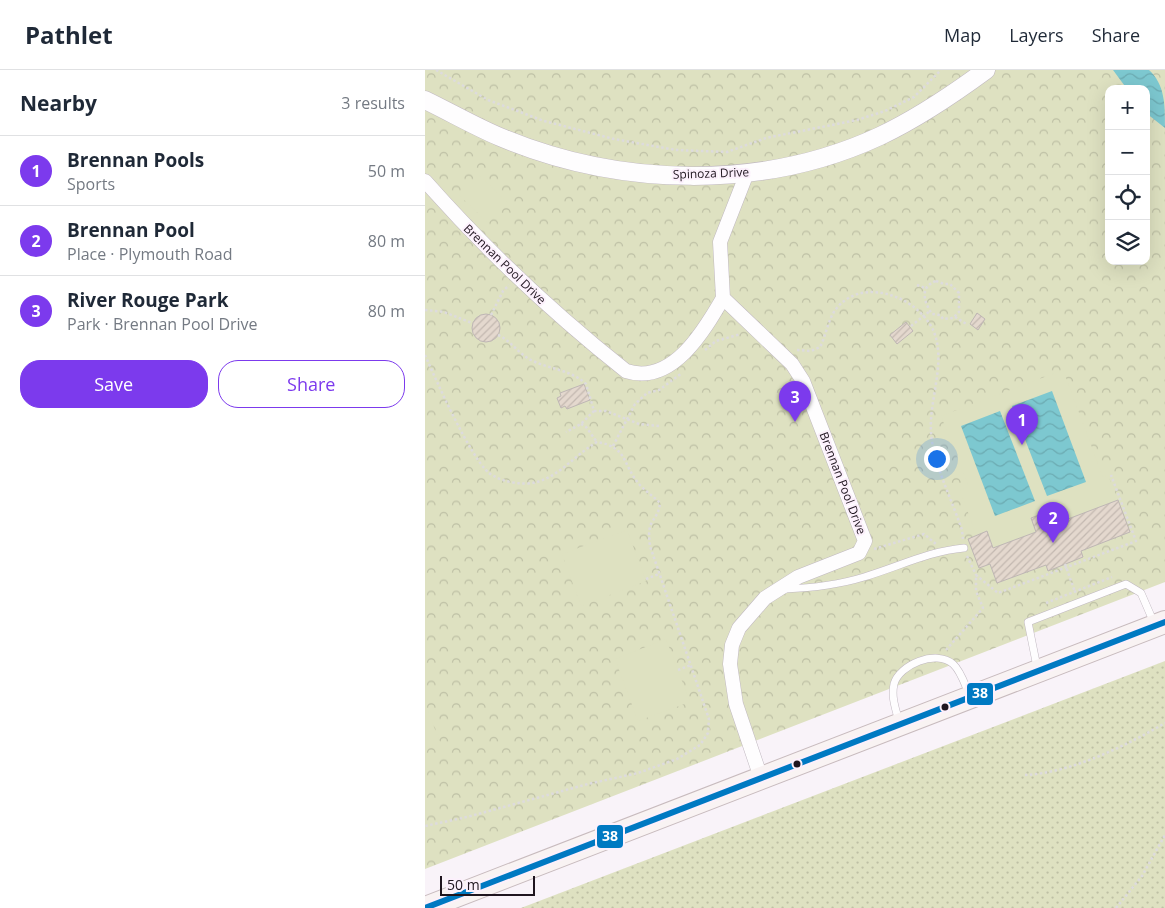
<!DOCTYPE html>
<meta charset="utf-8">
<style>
:root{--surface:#fff;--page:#f6f6f7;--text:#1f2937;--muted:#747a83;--line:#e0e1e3;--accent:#7c3aed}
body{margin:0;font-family:"Open Sans",sans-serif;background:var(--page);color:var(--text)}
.controls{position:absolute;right:15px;top:15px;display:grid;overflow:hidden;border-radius:10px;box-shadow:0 5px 20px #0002}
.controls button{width:45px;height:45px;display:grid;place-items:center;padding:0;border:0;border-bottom:1px solid var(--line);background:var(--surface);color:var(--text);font:25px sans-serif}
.scale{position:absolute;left:15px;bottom:12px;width:95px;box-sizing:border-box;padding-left:5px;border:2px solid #1f151f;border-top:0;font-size:14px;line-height:18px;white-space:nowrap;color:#1f151f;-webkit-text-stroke:4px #fcf0fc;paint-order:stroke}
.you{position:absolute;left:511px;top:388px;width:18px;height:18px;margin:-12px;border:4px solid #fff;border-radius:50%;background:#1a73e8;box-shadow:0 0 0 8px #1a73e833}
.badge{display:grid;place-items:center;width:32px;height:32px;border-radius:50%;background:var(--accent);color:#fff;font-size:16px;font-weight:700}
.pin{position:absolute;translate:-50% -41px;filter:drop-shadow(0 1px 2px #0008)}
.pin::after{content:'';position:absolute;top:26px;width:18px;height:15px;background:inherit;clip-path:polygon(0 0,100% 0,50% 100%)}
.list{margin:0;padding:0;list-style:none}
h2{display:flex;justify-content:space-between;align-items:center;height:65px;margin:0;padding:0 20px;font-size:21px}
h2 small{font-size:16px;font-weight:400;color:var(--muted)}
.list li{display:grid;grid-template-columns:32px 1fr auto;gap:15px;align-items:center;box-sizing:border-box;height:70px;padding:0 20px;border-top:1px solid var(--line)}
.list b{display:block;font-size:19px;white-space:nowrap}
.list p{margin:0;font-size:16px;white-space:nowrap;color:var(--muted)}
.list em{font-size:16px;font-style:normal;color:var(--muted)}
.actions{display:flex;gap:10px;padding:15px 20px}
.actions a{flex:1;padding:11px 0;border:1px solid var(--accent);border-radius:20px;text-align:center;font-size:18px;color:var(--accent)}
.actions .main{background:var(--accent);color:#fff}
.icon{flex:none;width:28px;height:28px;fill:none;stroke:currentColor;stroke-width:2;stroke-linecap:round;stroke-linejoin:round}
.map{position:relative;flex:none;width:740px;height:838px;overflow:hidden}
header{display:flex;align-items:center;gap:30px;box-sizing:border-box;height:70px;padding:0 25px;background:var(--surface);border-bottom:1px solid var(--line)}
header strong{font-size:24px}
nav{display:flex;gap:28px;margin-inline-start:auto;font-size:18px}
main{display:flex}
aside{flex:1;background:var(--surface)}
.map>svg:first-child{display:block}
.grass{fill:url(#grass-dots)}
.park{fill:url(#park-crowns);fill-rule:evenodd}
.pitch{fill:#dee1c1}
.water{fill:url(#water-waves)}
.building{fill:url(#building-hatch);stroke:#beb6b4}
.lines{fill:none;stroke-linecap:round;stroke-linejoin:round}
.service-casing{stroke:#c0b8c0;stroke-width:8}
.minor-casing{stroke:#c0b8c0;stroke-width:15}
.tertiary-casing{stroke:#c0b8c0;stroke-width:19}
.primary-casing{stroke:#c8bbbe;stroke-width:24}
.path{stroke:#dddbdd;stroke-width:2.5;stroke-dasharray:2.5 2.5;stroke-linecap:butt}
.service{stroke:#fefdfe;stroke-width:7}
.minor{stroke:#fefdfe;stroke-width:14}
.tertiary{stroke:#fefdfe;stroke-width:18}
.primary{stroke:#f9f3f3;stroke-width:22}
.bus-1-casing{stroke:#fcf0fc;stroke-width:10}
.bus-1{stroke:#0079c2;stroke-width:6}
.bus-dot{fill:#1f151f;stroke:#fcf0fc;stroke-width:2}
.labels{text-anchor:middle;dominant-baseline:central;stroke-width:4;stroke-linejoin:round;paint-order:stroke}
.street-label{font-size:12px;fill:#1f151f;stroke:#fcf0fc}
.line-badge{stroke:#fcf0fc;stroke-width:2}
.badge-label{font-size:14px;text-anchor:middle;font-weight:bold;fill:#fff}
</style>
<header>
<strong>Pathlet</strong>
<nav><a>Map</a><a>Layers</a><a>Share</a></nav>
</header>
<main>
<aside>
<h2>Nearby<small>3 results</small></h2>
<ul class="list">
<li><span class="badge">1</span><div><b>Brennan Pools</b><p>Sports</p></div><em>50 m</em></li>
<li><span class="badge">2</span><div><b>Brennan Pool</b><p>Place · Plymouth Road</p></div><em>80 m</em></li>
<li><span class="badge">3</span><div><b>River Rouge Park</b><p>Park · Brennan Pool Drive</p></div><em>80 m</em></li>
</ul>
<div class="actions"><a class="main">Save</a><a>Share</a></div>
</aside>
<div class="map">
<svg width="740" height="838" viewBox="0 0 740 838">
<defs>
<pattern id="grass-dots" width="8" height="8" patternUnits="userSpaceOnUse" patternTransform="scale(1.25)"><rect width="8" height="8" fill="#dee1c1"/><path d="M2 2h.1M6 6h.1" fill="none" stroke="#bec0a5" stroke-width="1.8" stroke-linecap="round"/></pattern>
<pattern id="park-crowns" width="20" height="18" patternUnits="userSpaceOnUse" patternTransform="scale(1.25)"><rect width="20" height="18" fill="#dee1c1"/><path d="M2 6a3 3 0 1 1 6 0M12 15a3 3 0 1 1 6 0" fill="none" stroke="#bec0a5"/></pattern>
<pattern id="water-waves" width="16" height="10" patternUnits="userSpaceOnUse" patternTransform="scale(1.25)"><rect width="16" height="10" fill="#7dc8d0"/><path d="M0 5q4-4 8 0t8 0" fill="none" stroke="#6cabb2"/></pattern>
<pattern id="building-hatch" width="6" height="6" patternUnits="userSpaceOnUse" patternTransform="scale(1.25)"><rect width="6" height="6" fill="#e4d8ce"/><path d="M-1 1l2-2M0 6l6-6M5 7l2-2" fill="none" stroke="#c3b8b0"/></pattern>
</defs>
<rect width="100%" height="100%" fill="#f9f3f9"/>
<!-- grass -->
<path class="grass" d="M 740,591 L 740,838 L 96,838 Z"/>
<!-- park -->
<path class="park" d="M 0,0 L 740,0 L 740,512 L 0,799 ZM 684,19 L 721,19 L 721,191 L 684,191 Z"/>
<!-- pitch -->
<path class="pitch" d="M 54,105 L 83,133 L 63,153 L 34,125 Z
M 638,300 L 678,407 L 683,405 L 693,430 L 643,449 L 638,436 L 606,448 L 611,462 L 568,478 L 562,462 L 551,465 L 535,420 L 544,417 L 516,346 Z
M 202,460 L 221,511 L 156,536 L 137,484 Z
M 241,569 L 265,632 L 213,651 L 190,589 Z
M 0,634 L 15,672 L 0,678 Z"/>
<!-- water -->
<path class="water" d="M 688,0 L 724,0 C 740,15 740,34 740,58 L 721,43 L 721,19 L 702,19 Z
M 627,321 L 661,412 L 622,426 L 587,336 Z
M 575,341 L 610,431 L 570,446 L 536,356 Z"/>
<!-- building -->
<path class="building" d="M 552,243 L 560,249 L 553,260 L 545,254 Z
M47 258a14 14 0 1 1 28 0a14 14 0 1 1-28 0Z
M 481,252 L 488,261 L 472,274 L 465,265 Z
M 159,314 L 165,330 L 142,339 L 140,336 L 136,338 L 132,328 L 136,326 L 135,323 Z
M 693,430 L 705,462 L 656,481 L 658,487 L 623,501 L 621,495 L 572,513 L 565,494 L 554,498 L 543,469 L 562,461 L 568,478 L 611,462 L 606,448 L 638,436 L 643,449 Z"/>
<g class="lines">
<defs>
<path id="service" d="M 360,519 C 387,518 413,515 439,507 C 473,497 504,481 539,478
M 612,597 L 603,552 L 701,514 L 716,523 L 729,553
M 474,652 C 471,639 466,628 469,614 C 474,595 511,579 528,594 C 536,601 540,615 544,624"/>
<path id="minor" d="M 0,111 C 61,180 129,244 201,301 C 247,316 279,261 298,228 L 367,294 L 378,311 L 440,471 L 434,483 L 373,507 L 340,528 L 314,558 L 307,575 L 305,594 L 311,634 L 336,708
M 298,228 L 295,172 L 322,103"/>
<path id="tertiary" d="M 0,30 C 25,42 49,56 75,67 C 194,117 337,121 455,66 C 493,48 527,25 561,0"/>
<path id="primary" d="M 0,838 L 740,552"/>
</defs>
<!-- service casing -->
<use href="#service" class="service-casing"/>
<!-- minor casing -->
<use href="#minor" class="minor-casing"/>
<!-- tertiary casing -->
<use href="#tertiary" class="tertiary-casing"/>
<!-- primary casing -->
<use href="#primary" class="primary-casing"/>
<!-- path -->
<path class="path" d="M 11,0 L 63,30 L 119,51 L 189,69 L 251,80 L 302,82 L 341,68 L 432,50 L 460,41 L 489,27 L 516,0
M 511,211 L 519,214 L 525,214 L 534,223 L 534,242 L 528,248 L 518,249 L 515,245 L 507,244 C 499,232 494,217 511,211 Z
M 492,215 L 500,218
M 0,240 L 19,242 L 47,253
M 66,245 L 78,221 L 84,215
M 530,247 L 543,255
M 486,256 L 505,241
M 73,265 C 85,270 92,282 104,289 C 122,299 145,299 161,314 L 169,341 L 156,354 L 141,362
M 280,280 L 291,271 L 316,264
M 372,280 L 386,281 L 395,277 C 401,266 403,249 411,239 C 439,203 501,230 511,268 C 519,298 504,332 506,362 C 508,393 527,430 537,460 L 538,469
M 0,285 C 11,310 45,387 64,403 C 76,412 98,416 112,412 C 136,405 151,384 172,372 C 203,377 197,394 214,414 C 220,421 228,426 235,433 C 234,442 232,444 227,452 C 223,459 224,468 225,476 L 284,649 L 283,663 L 275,675 L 252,689 L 213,703 L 163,714 L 42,747 L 0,756
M 169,341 L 181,341 L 214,354 L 235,356
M 156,354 L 161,357 L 172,372
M 188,376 L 210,334 L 222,323 L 234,320 L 257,303
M 449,479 L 499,464 L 511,474
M 542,486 L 551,505
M 640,494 L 650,522
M 221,509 L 234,504
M 621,533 L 687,507
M 521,580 L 558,538 L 551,521 L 551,505 L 573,523 L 711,471 L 686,405
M 253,600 L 266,595
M 600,705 C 645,703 701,676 740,653
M 691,838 L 717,806 L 740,765"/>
<!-- service -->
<use href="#service" class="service"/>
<!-- minor -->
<use href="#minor" class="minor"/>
<!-- tertiary -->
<use href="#tertiary" class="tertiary"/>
<!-- primary -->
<use href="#primary" class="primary"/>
<defs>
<path id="bus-1" d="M 0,838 L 740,552"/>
</defs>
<!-- bus-1 casing -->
<use href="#bus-1" class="bus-1-casing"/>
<!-- bus-1 -->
<use href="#bus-1" class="bus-1"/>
</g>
<!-- markers -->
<g class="bus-dot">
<circle cx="520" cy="637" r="4.5"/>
<circle cx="372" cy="694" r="4.5"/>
</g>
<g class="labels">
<!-- street labels -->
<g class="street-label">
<text transform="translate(286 103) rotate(-2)">Spinoza Drive</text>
<text transform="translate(80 194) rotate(44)">Brennan Pool Drive</text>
<text transform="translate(418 413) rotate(69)">Brennan Pool Drive</text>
</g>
</g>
<g class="line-badge">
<rect x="541" y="612" width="28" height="24" rx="5" fill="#0079c2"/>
<rect x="171" y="754" width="28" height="25" rx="5" fill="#0079c2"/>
</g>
<g class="badge-label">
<text x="555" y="628">38</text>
<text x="185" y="771">38</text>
</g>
</svg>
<div class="controls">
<button>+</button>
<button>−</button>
<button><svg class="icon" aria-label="locate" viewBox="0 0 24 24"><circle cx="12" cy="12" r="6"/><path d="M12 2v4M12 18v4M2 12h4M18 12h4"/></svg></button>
<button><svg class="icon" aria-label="layers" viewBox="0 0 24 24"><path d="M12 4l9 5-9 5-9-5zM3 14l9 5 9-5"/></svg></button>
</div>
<div class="scale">50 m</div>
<div class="you"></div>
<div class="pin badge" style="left:597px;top:375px">1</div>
<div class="pin badge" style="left:628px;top:473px">2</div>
<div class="pin badge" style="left:370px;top:352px">3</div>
</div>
</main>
